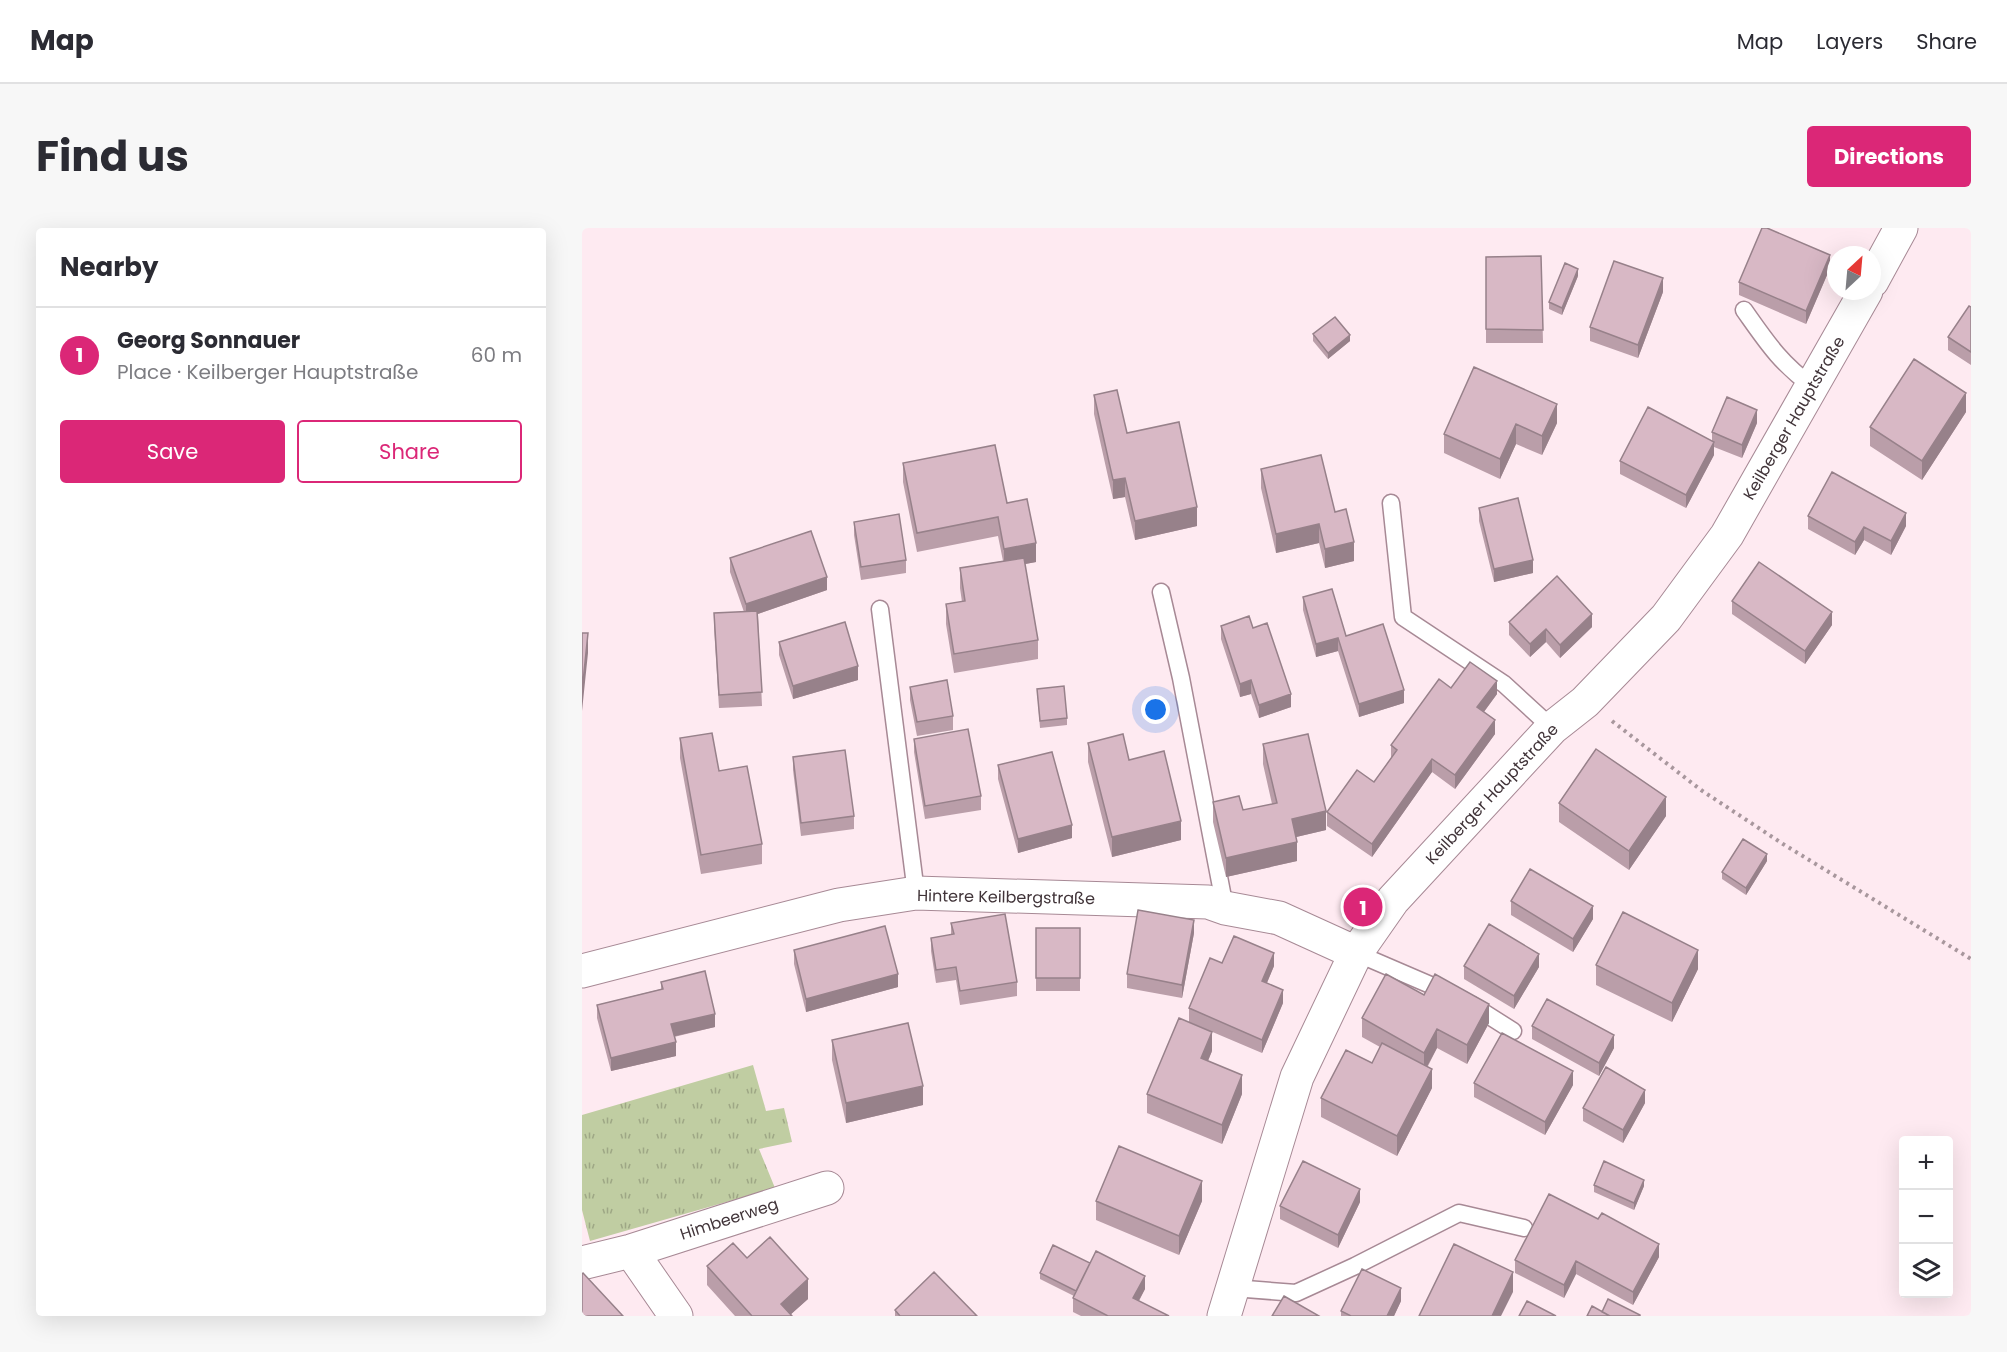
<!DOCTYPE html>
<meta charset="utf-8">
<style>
:root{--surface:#fff;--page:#f7f7f7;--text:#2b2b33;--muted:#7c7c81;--line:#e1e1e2;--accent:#db2777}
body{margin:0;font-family:Poppins,sans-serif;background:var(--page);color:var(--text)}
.controls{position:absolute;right:18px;bottom:18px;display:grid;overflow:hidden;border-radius:6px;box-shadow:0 6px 24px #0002}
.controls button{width:54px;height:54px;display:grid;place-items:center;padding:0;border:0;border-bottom:2px solid var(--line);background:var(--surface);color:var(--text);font:30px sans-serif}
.compass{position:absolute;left:1245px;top:18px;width:54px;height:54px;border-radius:50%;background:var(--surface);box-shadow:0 6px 24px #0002;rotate:26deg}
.you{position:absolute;left:574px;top:482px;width:21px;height:21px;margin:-15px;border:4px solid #fff;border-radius:50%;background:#1a73e8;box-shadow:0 0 0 9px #1a73e833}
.badge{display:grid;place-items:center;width:39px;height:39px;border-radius:50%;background:var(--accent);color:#fff;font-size:20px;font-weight:700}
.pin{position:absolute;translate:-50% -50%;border:3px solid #fff;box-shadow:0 2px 6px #0006}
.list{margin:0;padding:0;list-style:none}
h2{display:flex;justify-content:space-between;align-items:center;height:78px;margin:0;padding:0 24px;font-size:26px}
h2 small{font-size:20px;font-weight:400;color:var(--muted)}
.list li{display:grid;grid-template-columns:39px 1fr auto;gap:18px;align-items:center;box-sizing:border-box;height:96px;padding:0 24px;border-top:2px solid var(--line)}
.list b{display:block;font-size:22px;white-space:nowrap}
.list p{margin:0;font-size:20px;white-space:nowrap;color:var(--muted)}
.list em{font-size:20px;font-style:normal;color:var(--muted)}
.actions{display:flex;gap:12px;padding:18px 24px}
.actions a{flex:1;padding:14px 0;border:2px solid var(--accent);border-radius:6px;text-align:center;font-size:21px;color:var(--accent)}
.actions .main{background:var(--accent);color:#fff}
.icon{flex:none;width:33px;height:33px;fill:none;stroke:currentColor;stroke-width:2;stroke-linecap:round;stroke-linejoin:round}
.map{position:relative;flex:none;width:1389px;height:1088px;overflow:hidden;border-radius:6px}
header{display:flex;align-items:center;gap:36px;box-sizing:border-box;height:84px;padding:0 30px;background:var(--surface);border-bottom:2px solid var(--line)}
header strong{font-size:28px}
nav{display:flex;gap:33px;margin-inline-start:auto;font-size:21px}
.intro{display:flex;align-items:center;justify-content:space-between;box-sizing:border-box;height:144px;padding:0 36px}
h1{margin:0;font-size:42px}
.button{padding:15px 27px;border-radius:6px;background:var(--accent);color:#fff;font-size:21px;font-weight:700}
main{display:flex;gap:36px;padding:0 36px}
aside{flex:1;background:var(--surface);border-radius:6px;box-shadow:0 6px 24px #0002}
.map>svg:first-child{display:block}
.grass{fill:url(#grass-tufts)}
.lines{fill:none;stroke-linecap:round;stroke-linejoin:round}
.service-casing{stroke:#a78995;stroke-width:19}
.minor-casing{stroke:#a78995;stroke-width:35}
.path{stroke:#a8979d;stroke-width:4;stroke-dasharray:3 4.5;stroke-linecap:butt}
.service{stroke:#fff;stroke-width:16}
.minor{stroke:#fff;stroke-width:33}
.wall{fill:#ba9ea9}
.shaded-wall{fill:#97818a}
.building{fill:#d8b8c5;stroke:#97818a;stroke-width:1.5}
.labels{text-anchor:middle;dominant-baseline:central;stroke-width:5;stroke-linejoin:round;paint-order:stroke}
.street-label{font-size:16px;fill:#413439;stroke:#fff}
</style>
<header>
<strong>Map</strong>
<nav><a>Map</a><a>Layers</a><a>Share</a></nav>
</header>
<div class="intro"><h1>Find us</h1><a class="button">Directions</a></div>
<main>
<aside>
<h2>Nearby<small></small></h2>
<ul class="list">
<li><span class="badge">1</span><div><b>Georg Sonnauer</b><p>Place · Keilberger Hauptstraße</p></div><em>60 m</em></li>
</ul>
<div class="actions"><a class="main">Save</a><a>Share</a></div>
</aside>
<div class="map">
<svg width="1389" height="1088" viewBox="0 0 1389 1088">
<defs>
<pattern id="grass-tufts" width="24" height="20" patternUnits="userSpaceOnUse" patternTransform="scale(1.5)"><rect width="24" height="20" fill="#c0cda2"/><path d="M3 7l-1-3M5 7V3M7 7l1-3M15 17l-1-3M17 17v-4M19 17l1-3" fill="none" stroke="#9ea785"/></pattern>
</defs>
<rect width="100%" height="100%" fill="#feeaf1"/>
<!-- grass -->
<path class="grass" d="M 171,837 L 184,883 L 202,880 L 210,914 L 177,921 L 193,960 L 8,1013 L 0,982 L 0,887 Z"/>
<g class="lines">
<defs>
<path id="service" d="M 1162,82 C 1184,113 1198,135 1230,158
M 809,275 L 821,389 L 922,456 L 970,500
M 579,364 L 599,450 L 643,680
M 298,381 L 334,665
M 774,725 L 867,765
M 890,777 L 931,803
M 651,1060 L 714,1065 L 773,1038 L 877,985 L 942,1000"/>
<path id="minor" d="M 1290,53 L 1319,0
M 0,743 L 257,677 L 334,665 L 626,674 L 643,680 L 697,690 L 774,725
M 49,1023 L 94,1088
M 0,1035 L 49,1023 L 245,960
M 642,1088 L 715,849 L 774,725 L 811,672 L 970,500 L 1003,474 L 1084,390 L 1145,307 L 1284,63"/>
</defs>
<!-- service casing -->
<use href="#service" class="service-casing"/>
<!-- minor casing -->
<use href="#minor" class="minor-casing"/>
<!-- path -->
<path class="path" d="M 1030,493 L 1119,562 L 1201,616 L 1389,731"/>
<!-- service -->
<use href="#service" class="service"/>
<!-- minor -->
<use href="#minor" class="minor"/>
</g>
<!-- wall -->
<path class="wall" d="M 959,28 L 961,115 L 904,115 L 904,29 Z
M 1248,40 L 1224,96 L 1157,67 L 1157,54 Z
M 996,48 L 980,87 L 967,81 L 967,74 Z
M 1081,64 L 1056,130 L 1008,113 L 1008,99 Z
M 1389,79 L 1389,137 L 1366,122 L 1366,109 Z
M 731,106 L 768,113 L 746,131 L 731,113 Z
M 512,167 L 545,205 L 615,298 L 553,312 L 543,269 L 531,271 L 512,186 Z
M 975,176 L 975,195 L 960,227 L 934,216 L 918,251 L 862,225 L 862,206 Z
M 1384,184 L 1340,252 L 1288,218 L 1288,199 Z
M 1175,195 L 1160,230 L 1132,219 L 1132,227 L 1104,280 L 1038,246 L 1038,233 L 1130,213 L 1130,204 Z
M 321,235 L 425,275 L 454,334 L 443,336 L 456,412 L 456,431 L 372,445 L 364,396 L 364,376 L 380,374 L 378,360 L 378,340 L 421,333 L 416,308 L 335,324 L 321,254 Z
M 679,241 L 753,284 L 772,333 L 743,340 L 737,315 L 694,325 L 679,260 Z
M 897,280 L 951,345 L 912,354 L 897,293 Z
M 1226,288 L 1324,298 L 1309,327 L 1282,312 L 1273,327 L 1226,301 Z
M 272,294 L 324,332 L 324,345 L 279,352 L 272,307 Z
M 148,330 L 245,362 L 176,386 L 180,478 L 137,480 L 132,399 L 132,385 L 162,384 L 148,344 Z
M 721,369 L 764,408 L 822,475 L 777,489 L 756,423 L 734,429 L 721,382 Z
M 1150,373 L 1250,397 L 1223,436 L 1150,386 Z
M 927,394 L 1010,399 L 978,430 L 964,414 L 948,429 L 927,407 Z
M 639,398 L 671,400 L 709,479 L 677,490 L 669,466 L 658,469 L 639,411 Z
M 197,414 L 276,452 L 211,471 L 197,427 Z
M 328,459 L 371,488 L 371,502 L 335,508 L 328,472 Z
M 869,460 L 915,466 L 902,484 L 913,506 L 873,561 L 850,544 L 790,629 L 745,598 L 745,584 L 792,554 L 809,530 L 809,517 Z
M 455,461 L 485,490 L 485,497 L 458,500 Z
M 98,510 L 137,543 L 180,616 L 180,636 L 119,646 L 98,530 Z
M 332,511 L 399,568 L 399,582 L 343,591 L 332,524 Z
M 506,515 L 547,532 L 599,612 L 530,629 L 506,534 Z
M 681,516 L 744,602 L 714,609 L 715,633 L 644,649 L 631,594 L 631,574 L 661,582 L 690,576 L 681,536 Z
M 211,529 L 272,588 L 272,601 L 219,608 L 211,542 Z
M 416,537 L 490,610 L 436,625 L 416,551 Z
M 977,575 L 1084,588 L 1047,642 L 977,594 Z
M 1185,633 L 1164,667 L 1140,651 L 1140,644 Z
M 929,673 L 1011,691 L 991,724 L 929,687 Z
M 369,695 L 435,754 L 435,768 L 378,777 L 374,752 L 354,755 L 349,723 L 349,710 L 369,707 Z
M 454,700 L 498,700 L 498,763 L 454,763 Z
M 612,705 L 600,770 L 545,760 L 545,746 Z
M 212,722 L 316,759 L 224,784 L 212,736 Z
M 640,735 L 692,738 L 685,755 L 701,775 L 680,825 L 607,794 L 607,780 Z
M 1014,737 L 1116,741 L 1090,794 L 1014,757 Z
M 882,738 L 957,739 L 932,781 L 882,751 Z
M 79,754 L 133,799 L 92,809 L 94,828 L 29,843 L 15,790 L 15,777 L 79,761 Z
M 842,767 L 907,795 L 885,836 L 855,820 L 846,838 L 850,860 L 815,928 L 739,889 L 739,870 L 790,835 L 798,819 L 780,809 L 780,790 Z
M 950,798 L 1032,820 L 1017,848 L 950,811 Z
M 250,812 L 341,877 L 264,895 L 250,832 Z
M 630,823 L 626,833 L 660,866 L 640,916 L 565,885 L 565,866 Z
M 892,855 L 991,857 L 963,907 L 892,869 Z
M 1063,875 L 1041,915 L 1001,893 L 1001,880 Z
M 1012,957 L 1062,958 L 1052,982 L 1012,964 Z
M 514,973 L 620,973 L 597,1027 L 514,992 Z
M 778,974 L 756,1020 L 698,991 L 698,978 Z
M 1077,1029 L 1051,1077 L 994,1046 L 982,1070 L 933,1045 L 933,1032 Z
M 165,1030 L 226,1071 L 209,1086 L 210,1088 L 153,1088 L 125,1057 L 125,1038 Z
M 458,1045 L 563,1061 L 557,1073 L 587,1088 L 499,1088 L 491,1084 L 491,1070 L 492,1068 L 458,1051 Z
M 819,1073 L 812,1088 L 759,1088 L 759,1083 Z
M 313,1082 L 395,1088 L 313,1088 Z"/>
<!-- shaded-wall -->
<path class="shaded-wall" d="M 1248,27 L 1248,40 L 1224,96 L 1224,83 Z
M 996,41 L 996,48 L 980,87 L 980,80 Z
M 1081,50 L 1081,64 L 1056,130 L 1056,117 Z
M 768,107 L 768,113 L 746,131 L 746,125 Z
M 1384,165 L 1384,184 L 1340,252 L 1340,233 Z
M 975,176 L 975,195 L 960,227 L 960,208 Z
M 1175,182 L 1175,195 L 1160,230 L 1160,217 Z
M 934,196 L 934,216 L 918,251 L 918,231 Z
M 1132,214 L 1132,227 L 1104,280 L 1104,267 Z
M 543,250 L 543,269 L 531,271 L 531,252 Z
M 615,279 L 615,298 L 553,312 L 553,293 Z
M 1324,285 L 1324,298 L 1309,327 L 1309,313 Z
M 737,296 L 737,315 L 694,325 L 694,306 Z
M 1282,299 L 1282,312 L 1273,327 L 1273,314 Z
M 772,314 L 772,333 L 743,340 L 743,321 Z
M 454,315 L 454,334 L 422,340 L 422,321 Z
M 951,332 L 951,345 L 912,354 L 912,341 Z
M 245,349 L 245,362 L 164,390 L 164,376 Z
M 1250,384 L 1250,397 L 1223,436 L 1223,423 Z
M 1010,386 L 1010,399 L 978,430 L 978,417 Z
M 964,401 L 964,414 L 948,429 L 948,416 Z
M 6,405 L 6,425 L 0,483 L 0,464 Z
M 756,410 L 756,423 L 734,429 L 734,416 Z
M 276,438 L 276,452 L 211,471 L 211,458 Z
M 669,452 L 669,466 L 658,469 L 658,456 Z
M 915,453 L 915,466 L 895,493 L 895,479 Z
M 822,462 L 822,475 L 777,489 L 777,476 Z
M 709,466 L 709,479 L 677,490 L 677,477 Z
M 913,492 L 913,506 L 873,561 L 873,547 Z
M 850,531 L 850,544 L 790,629 L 790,616 Z
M 1084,569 L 1084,588 L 1047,642 L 1047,623 Z
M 744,583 L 744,602 L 710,610 L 710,591 Z
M 599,593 L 599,612 L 530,629 L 530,609 Z
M 490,597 L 490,610 L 436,625 L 436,611 Z
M 715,614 L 715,633 L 644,649 L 644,630 Z
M 1185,626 L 1185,633 L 1164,667 L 1164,660 Z
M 1011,678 L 1011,691 L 991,724 L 991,711 Z
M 612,692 L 612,705 L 600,770 L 600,757 Z
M 1116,722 L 1116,741 L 1090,794 L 1090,775 Z
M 692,725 L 692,738 L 680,766 L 680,753 Z
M 957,726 L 957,739 L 932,781 L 932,768 Z
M 316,746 L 316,759 L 224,784 L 224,771 Z
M 701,762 L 701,775 L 680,825 L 680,812 Z
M 907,776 L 907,795 L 885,836 L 885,817 Z
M 133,786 L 133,799 L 89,809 L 89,796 Z
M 855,801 L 855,820 L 842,844 L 842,825 Z
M 630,804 L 630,823 L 619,849 L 619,830 Z
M 1032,807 L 1032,820 L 1017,848 L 1017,835 Z
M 94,814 L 94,828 L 29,843 L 29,830 Z
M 850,841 L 850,860 L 815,928 L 815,908 Z
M 991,843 L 991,857 L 963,907 L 963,894 Z
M 660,847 L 660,866 L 640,916 L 640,897 Z
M 341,858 L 341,877 L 264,895 L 264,875 Z
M 1063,862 L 1063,875 L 1041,915 L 1041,902 Z
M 1062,952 L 1062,958 L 1052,982 L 1052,975 Z
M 620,953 L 620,973 L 597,1027 L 597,1008 Z
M 778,961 L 778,974 L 756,1020 L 756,1007 Z
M 1077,1016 L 1077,1029 L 1051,1077 L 1051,1064 Z
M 994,1033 L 994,1046 L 982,1070 L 982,1057 Z
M 931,1044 L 931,1064 L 919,1088 L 910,1088 Z
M 563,1048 L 563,1061 L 551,1083 L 551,1070 Z
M 226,1051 L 226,1071 L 207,1088 L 199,1076 Z
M 819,1060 L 819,1073 L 812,1088 L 805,1088 Z"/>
<!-- building -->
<path class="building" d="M 1180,0 L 1185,0 L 1248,27 L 1224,83 L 1157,54 Z
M 959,28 L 961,102 L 904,101 L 904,29 Z
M 1032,33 L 1081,50 L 1056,117 L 1008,99 Z
M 983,35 L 996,41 L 980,80 L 967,74 Z
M 1387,78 L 1389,79 L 1389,124 L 1366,109 Z
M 753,89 L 768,107 L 746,125 L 731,106 Z
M 1332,131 L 1384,165 L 1340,233 L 1288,199 Z
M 892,139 L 975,176 L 960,208 L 934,196 L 918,231 L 862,206 Z
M 535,162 L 545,205 L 597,194 L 615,279 L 553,293 L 543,250 L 531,252 L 512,167 Z
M 1145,169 L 1175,182 L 1160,217 L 1130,204 Z
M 1066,179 L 1132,214 L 1104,267 L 1038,233 Z
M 413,217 L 425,275 L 445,271 L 454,315 L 422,321 L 416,289 L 335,305 L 321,235 Z
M 739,227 L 753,284 L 764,281 L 772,314 L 743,321 L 737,296 L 694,306 L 679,241 Z
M 1250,244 L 1324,285 L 1309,313 L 1282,299 L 1273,314 L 1226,288 Z
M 936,270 L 951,332 L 912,341 L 897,280 Z
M 317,286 L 324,332 L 279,339 L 272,294 Z
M 229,303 L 245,349 L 164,376 L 148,330 Z
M 442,330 L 456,412 L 372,426 L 364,376 L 383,373 L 378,340 Z
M 1177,334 L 1250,384 L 1223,423 L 1150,373 Z
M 975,348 L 1010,386 L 978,417 L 964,401 L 948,416 L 927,394 Z
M 750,361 L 764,408 L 801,396 L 822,462 L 777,476 L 756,410 L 734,416 L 721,369 Z
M 175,383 L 180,464 L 137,467 L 132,385 Z
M 667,388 L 671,400 L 685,395 L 709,466 L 677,477 L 669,452 L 658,456 L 639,398 Z
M 263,394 L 276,438 L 211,458 L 197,414 Z
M 0,405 L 6,405 L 0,464 Z
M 888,434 L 915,453 L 895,479 L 913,492 L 873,547 L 850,531 L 790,616 L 745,584 L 775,542 L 792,554 L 815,522 L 809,517 L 857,451 L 869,460 Z
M 365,452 L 371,488 L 335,494 L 328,459 Z
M 482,458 L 485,490 L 458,493 L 455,461 Z
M 386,501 L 399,568 L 343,578 L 332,511 Z
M 130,505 L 137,543 L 165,538 L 180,616 L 119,627 L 98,510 Z
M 541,506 L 547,532 L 582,523 L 599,593 L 530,609 L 506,515 Z
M 726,506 L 744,583 L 710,591 L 715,614 L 644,630 L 631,574 L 657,568 L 661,582 L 695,575 L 681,516 Z
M 1014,521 L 1084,569 L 1047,623 L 977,575 Z
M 263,522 L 272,588 L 219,595 L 211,529 Z
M 470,524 L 490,597 L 436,611 L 416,537 Z
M 1161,611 L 1185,626 L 1164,660 L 1140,644 Z
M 948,641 L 1011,678 L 991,711 L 929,673 Z
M 556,682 L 612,692 L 600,757 L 545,746 Z
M 1041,684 L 1116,722 L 1090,775 L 1014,737 Z
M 423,686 L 435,754 L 378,763 L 374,739 L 354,742 L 349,710 L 372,706 L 369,695 Z
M 907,696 L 957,726 L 932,768 L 882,738 Z
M 303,698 L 316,746 L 224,771 L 212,722 Z
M 454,700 L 498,700 L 498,750 L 454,750 Z
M 652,708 L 692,725 L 680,753 L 701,762 L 680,812 L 607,780 L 628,730 L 640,735 Z
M 123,743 L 133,786 L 89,796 L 94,814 L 29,830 L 15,777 L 81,761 L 79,754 Z
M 804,746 L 842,767 L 853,746 L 907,776 L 885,817 L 855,801 L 842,825 L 780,790 Z
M 965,771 L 1032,807 L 1017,835 L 950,798 Z
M 597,790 L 630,804 L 619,830 L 660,847 L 640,897 L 565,866 Z
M 326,795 L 341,858 L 264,875 L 250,812 Z
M 920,805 L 991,843 L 963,894 L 892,855 Z
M 800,815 L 850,841 L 815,908 L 739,870 L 764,822 L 790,835 Z
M 1024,839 L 1063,862 L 1041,902 L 1001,880 Z
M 537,918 L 620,953 L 597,1008 L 514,973 Z
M 721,933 L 778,961 L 756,1007 L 698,978 Z
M 1022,933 L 1062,952 L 1052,975 L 1012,957 Z
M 967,966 L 1016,991 L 1020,985 L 1077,1016 L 1051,1064 L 994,1033 L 982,1057 L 933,1032 Z
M 188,1009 L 226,1051 L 199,1076 L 210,1088 L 170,1088 L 125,1038 L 151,1015 L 165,1030 Z
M 872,1016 L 931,1044 L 910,1088 L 837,1088 Z
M 471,1017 L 508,1035 L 494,1063 L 458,1045 Z
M 514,1023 L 563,1048 L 551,1070 L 587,1088 L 526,1088 L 491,1070 Z
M 780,1041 L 819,1060 L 805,1088 L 769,1088 L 759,1083 Z
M 352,1044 L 395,1088 L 318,1088 L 313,1082 Z
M 1,1045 L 41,1088 L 0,1088 L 0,1046 Z
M 702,1068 L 737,1088 L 690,1088 Z
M 1026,1071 L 1058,1087 L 1058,1088 L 1028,1088 L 1020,1084 Z
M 945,1073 L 974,1088 L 937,1088 Z
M 1010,1078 L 1028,1088 L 1005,1088 Z"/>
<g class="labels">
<!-- street labels -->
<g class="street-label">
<text transform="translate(1212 190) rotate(-60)">Keilberger Hauptstraße</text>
<text transform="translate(910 566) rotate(-47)">Keilberger Hauptstraße</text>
<text transform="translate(424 669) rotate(1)">Hintere Keilbergstraße</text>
<text transform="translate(147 991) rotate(-18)">Himbeerweg</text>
</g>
</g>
</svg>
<div class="controls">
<button>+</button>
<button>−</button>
<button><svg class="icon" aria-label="layers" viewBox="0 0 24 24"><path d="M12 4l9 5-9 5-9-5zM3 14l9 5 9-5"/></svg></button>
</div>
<svg class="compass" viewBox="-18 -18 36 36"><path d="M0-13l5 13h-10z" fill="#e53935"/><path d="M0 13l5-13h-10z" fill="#7c7c81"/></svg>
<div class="you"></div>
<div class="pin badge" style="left:781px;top:679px">1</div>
</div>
</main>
